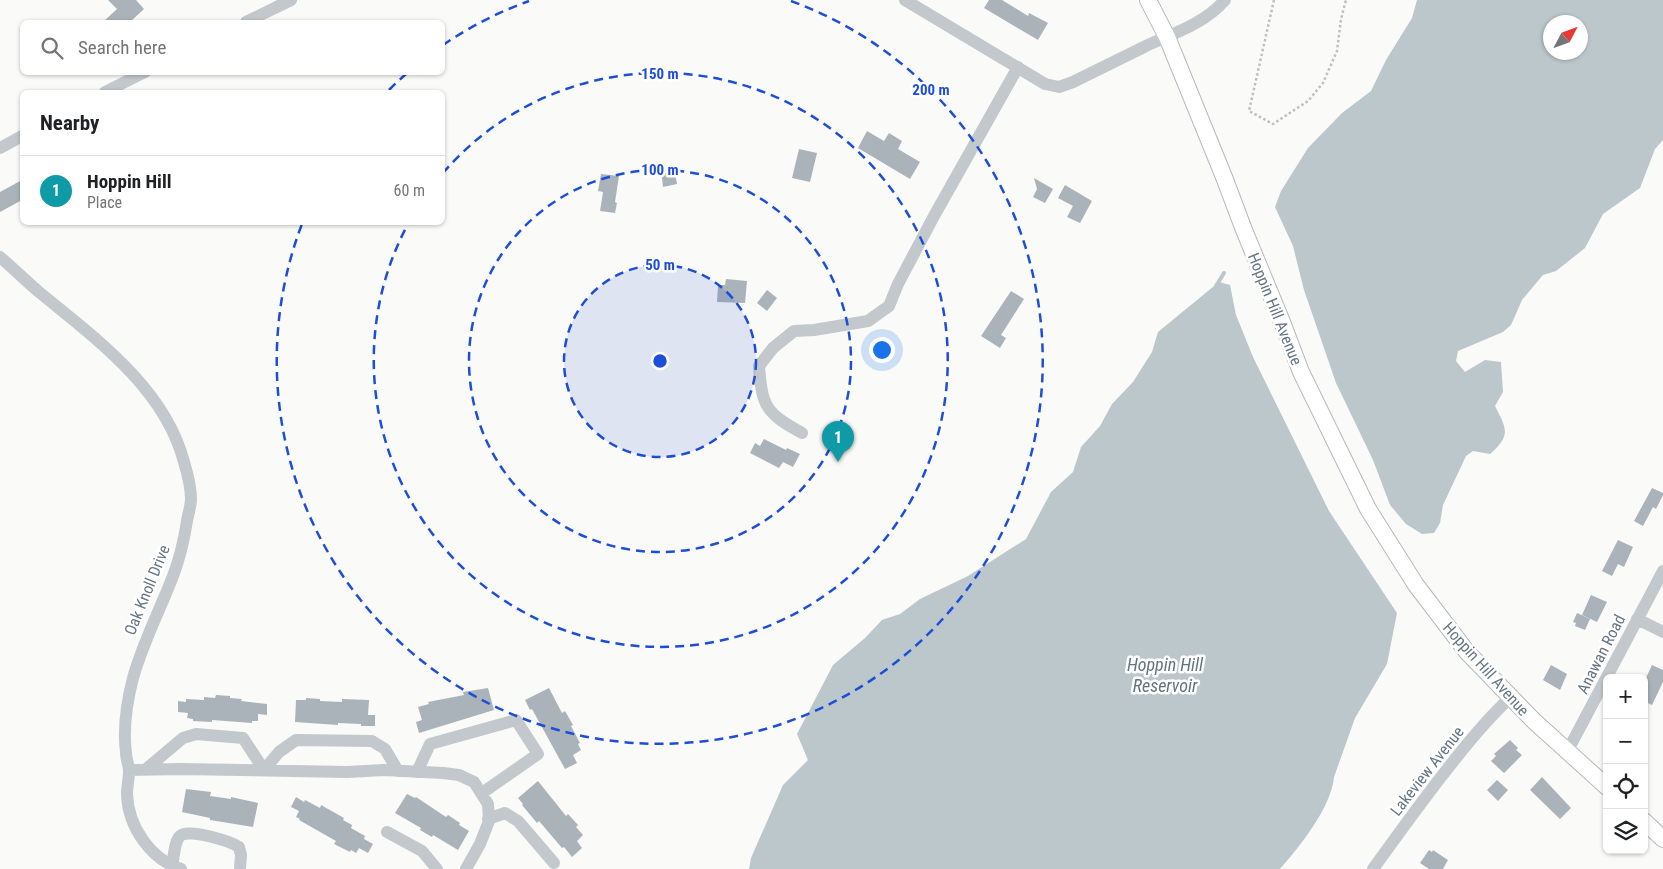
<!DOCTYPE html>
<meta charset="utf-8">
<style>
:root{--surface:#fff;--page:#f6f6f6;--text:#202124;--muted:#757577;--line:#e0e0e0;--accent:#e4572e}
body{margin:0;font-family:"Roboto Condensed",sans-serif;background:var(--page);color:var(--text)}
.controls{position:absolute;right:15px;bottom:15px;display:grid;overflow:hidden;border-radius:8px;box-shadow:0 1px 4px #0004}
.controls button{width:45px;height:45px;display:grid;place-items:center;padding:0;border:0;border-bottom:1px solid var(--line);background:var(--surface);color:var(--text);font:25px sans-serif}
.compass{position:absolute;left:1543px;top:15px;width:45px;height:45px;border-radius:50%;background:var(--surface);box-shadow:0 1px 4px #0004;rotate:49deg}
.you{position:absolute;left:881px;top:349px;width:18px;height:18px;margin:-12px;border:4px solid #fff;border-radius:50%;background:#1a73e8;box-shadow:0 0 0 8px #1a73e833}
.badge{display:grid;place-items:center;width:32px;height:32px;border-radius:50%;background:var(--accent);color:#fff;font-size:16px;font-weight:700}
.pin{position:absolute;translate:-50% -41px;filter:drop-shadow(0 1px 2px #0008)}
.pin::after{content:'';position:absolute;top:26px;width:18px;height:15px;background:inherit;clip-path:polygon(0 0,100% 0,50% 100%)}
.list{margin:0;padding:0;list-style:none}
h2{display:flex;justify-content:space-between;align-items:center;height:65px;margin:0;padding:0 20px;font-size:21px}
h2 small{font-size:16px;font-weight:400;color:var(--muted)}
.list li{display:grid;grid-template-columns:32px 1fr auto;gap:15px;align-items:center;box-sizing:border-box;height:70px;padding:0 20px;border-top:1px solid var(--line)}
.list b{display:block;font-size:19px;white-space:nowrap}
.list p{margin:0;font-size:16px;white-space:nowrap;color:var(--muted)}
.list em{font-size:16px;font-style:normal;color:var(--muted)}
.icon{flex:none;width:28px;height:28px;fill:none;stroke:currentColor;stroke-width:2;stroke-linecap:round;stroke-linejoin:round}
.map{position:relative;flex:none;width:1663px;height:869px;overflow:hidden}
.search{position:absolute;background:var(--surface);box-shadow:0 1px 4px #0004;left:20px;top:20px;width:425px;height:55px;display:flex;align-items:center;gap:12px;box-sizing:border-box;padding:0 18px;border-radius:8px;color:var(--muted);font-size:19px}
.panel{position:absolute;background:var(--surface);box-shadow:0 1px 4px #0004;left:20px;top:90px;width:425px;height:135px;border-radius:8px}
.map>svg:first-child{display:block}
.water{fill:#bbc7cb;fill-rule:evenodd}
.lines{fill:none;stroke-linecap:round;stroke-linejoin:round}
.stream{stroke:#bbc7cb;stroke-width:4}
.building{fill:#aab3b9}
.major-casing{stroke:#b5babe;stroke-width:18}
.path{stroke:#bbbfc2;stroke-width:2.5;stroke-dasharray:2.5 2.5;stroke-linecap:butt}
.minor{stroke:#c3c8cc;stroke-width:12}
.major{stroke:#fff;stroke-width:16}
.ring{fill:none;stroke:#1d4ed8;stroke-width:2.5;stroke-dasharray:9 6}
.labels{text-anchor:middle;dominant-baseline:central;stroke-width:5;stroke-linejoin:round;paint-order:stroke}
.street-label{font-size:16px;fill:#657683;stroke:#fff}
.water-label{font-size:18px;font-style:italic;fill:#60757c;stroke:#fff}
.centre{fill:#1d4ed8;stroke:#fff;stroke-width:2.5}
.ring-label{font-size:15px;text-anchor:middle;font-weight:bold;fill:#1d4ed8;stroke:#fff;stroke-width:5;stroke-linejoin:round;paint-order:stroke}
</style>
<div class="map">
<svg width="1663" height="869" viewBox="0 0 1663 869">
<rect width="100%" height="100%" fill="#fafaf8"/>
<!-- water -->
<path class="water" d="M 1417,0 L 1663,0 L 1663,140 L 1655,149 L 1640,188 L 1603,214 L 1585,248 L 1556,271 L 1543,275 L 1522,300 L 1511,325 L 1503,332 L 1458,351 L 1456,361 L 1465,372 L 1485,360 L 1501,362 L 1503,392 L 1495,406 C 1506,428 1512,435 1490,454 L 1473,451 L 1466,456 L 1443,505 L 1440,523 L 1434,533 L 1422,534 L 1406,524 L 1390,505 L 1373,460 L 1336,383 L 1304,290 L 1293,246 L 1275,207 L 1281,191 L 1308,148 L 1342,113 L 1371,91 L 1386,60 L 1412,18 ZM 1550,22 L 1580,22 L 1580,52 L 1550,52 Z
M 1219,282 L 1230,285 L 1236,315 L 1253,357 L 1329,511 L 1397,613 L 1387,664 L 1355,718 L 1334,777 C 1331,808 1300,846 1280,869 L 749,869 L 751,858 L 783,785 L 808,760 L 797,734 L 833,665 L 865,638 L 882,620 L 900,614 L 920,599 L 968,576 L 1026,539 L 1051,492 L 1073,472 L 1081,447 L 1100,426 L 1112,404 L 1133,382 L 1152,352 L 1158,332 Z"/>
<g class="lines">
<!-- stream -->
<path class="stream" d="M 1216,286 L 1224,273"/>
</g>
<!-- building -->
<path class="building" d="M 108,0 L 136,0 L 144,9 L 130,22 L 103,22 L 117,9 Z
M 989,0 L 1002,0 L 1028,16 L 1029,13 L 1048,23 L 1038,40 L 984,8 Z
M 867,131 L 884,141 L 889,133 L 902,141 L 898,149 L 920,162 L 910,179 L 858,148 Z
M 799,149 L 817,153 L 810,182 L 792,178 Z
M 674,167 L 677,184 L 663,187 L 661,169 Z
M 601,174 L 619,176 L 615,202 L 617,203 L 615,213 L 600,211 L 603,192 L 598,191 Z
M 1034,178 L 1053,189 L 1045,203 L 1033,197 L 1037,189 Z
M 22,180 L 22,200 L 0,212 L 0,192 Z
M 1065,185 L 1092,201 L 1080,223 L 1067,217 L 1073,206 L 1058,198 Z
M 726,279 L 747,281 L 745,303 L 717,302 L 718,285 L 725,285 Z
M 767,290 L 777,298 L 767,311 L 757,303 Z
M 1011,291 L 1024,299 L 1001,335 L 1006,338 L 1000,348 L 981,336 Z
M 764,439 L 786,450 L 787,448 L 800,454 L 793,467 L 783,462 L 779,468 L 750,453 L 755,443 L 760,446 Z
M 1652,488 L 1663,493 L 1663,495 L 1656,509 L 1653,507 L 1643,526 L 1634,521 Z
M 1618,540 L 1633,547 L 1624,567 L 1618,564 L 1612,576 L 1602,571 Z
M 1591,595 L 1607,602 L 1597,622 L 1582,615 Z
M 1577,613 L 1590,619 L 1585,630 L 1575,626 L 1576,623 L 1573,622 Z
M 1551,665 L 1567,674 L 1560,690 L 1543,680 Z
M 1652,665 L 1663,670 L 1663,682 L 1652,705 L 1644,701 L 1644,682 Z
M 488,688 L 494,710 L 419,733 L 416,722 L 422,720 L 418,707 L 429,704 L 428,702 L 464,695 L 463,692 Z
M 549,688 L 562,713 L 565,711 L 573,725 L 571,726 L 580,743 L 578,744 L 581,750 L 573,755 L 577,763 L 565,769 L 532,709 L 530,710 L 525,700 Z
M 216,695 L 230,696 L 230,698 L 242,699 L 241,701 L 267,704 L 267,715 L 258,714 L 258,721 L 252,721 L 252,723 L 212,720 L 212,722 L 193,721 L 193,719 L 187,718 L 188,713 L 178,712 L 178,701 L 186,702 L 186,699 L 204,700 L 204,697 L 215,698 Z
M 306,698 L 320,699 L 320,701 L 342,702 L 342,699 L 369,700 L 368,715 L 375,715 L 375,726 L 361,726 L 361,724 L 338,723 L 338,725 L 295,722 L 296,700 L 306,700 Z
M 1510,740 L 1518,748 L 1516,750 L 1522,755 L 1504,773 L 1491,761 L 1496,756 L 1494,754 Z
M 1542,777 L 1571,808 L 1560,819 L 1530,790 Z
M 1497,780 L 1508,790 L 1498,801 L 1487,790 Z
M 538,781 L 566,816 L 568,814 L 578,825 L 576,827 L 583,835 L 577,841 L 582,848 L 572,857 L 564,847 L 562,848 L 539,821 L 537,823 L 522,805 L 523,804 L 518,798 Z
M 186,789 L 211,792 L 210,796 L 231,799 L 231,797 L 258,803 L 253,827 L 210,820 L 210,818 L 182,812 Z
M 407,794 L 415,798 L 416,797 L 446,817 L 448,815 L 460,823 L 459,825 L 469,831 L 458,850 L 433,835 L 432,837 L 420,830 L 421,828 L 395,813 Z
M 296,797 L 304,802 L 305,800 L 320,808 L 321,805 L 344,818 L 343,820 L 352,825 L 351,828 L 365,836 L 364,839 L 373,844 L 368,853 L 359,848 L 356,853 L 351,850 L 350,852 L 334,844 L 336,841 L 299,820 L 300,819 L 296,817 L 299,811 L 291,807 Z
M 1429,850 L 1432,852 L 1433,850 L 1448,860 L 1443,869 L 1429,869 L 1420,863 Z"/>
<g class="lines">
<defs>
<path id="major" d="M 1148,0 L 1167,37 L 1224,177 L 1244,230 L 1282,322 L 1301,372 L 1368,509 L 1416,585 L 1467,652 L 1534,721 L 1607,787
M 1644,821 L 1663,839"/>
</defs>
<!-- major casing -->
<use href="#major" class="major-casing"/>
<!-- path -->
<path class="path" d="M 1274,0 L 1249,111 L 1273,124 L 1308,101 L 1323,83 L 1337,51 L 1341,19 L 1346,0"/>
<!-- minor -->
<path class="minor" d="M 905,0 L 1045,84 L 1059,87 L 1073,82 C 1097,70 1122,58 1146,46 C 1174,33 1204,24 1225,0
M 246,22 L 291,0
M 105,92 L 145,72
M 0,148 L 22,136
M 0,257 C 13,268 26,281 39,292 C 95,338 165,388 184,462 C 187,472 191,488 191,499 C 191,506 188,514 187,521 C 184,540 180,558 173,576 C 160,610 143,642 133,678 C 127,701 123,729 126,753 C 126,759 129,765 129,771 C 129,779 127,786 127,794 C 128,826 150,859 181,869
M 802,433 C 766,413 762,407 759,366 L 773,348 L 794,331 L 814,330 L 868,321 L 889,306 L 898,284 L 934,216 L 1018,67
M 1637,619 L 1663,632
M 1567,752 L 1663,571
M 129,770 L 180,769 L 347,772 L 384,770 L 443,773 L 459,775 L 474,782 L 488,804 L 489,821 L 480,844 L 466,869
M 145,770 L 183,738 L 196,734 L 243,738 L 264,770 L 279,752 L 296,740 L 372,741 L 385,749 L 398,771
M 417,772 L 430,744 L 516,720 L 538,754 L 482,793
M 488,819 L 505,813 L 518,821 L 554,863
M 387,832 L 422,851 L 437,869
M 172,866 C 174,858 174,842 180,836 C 188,828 230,841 239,847 L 241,855 L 240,869
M 1373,869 C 1399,833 1424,798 1452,763 C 1470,740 1489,717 1511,697"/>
<!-- major -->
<use href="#major" class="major"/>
</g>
<!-- distance rings -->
<circle cx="660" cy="361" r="96" fill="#1d4ed8" fill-opacity=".12"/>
<g class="ring">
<circle cx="660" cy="361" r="96"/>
<circle cx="660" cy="361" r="191"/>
<path d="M443 173A287 287 0 1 1 408 224"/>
<path d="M389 90A383 383 0 0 1 406 74M443 45A383 383 0 0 1 529 1M791 1A383 383 0 1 1 302 224"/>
</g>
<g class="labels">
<!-- street labels -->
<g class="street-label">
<text transform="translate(1275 309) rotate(68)">Hoppin Hill Avenue</text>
<text transform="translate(147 590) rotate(-68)">Oak Knoll Drive</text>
<text transform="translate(1601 654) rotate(-63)">Anawan Road</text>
<text transform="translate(1486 669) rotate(48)">Hoppin Hill Avenue</text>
<text transform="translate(1427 771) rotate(-52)">Lakeview Avenue</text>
</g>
<!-- water labels -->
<g class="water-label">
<text x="1165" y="664">Hoppin Hill<tspan x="1165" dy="21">Reservoir</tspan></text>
</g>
</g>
<circle cx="660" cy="361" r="8" class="centre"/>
<g class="ring-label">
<text x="660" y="79">150 m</text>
<text x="931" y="95">200 m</text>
<text x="660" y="175">100 m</text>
<text x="660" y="270">50 m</text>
</g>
</svg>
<div class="controls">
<button>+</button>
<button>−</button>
<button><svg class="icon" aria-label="locate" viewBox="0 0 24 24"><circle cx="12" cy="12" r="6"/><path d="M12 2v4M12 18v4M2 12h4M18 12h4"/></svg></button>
<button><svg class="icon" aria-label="layers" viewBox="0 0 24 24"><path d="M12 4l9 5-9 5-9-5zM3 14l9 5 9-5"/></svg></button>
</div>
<svg class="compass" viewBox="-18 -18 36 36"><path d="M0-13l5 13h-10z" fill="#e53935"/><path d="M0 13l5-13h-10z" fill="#757577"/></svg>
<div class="you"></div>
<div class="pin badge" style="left:838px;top:462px;background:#0f9aa8">1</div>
<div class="search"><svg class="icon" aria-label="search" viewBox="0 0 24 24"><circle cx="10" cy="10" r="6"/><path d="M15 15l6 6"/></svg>Search here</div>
<section class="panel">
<h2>Nearby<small></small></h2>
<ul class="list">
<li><span class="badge" style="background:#0f9aa8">1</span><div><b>Hoppin Hill</b><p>Place</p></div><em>60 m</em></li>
</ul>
</section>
</div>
